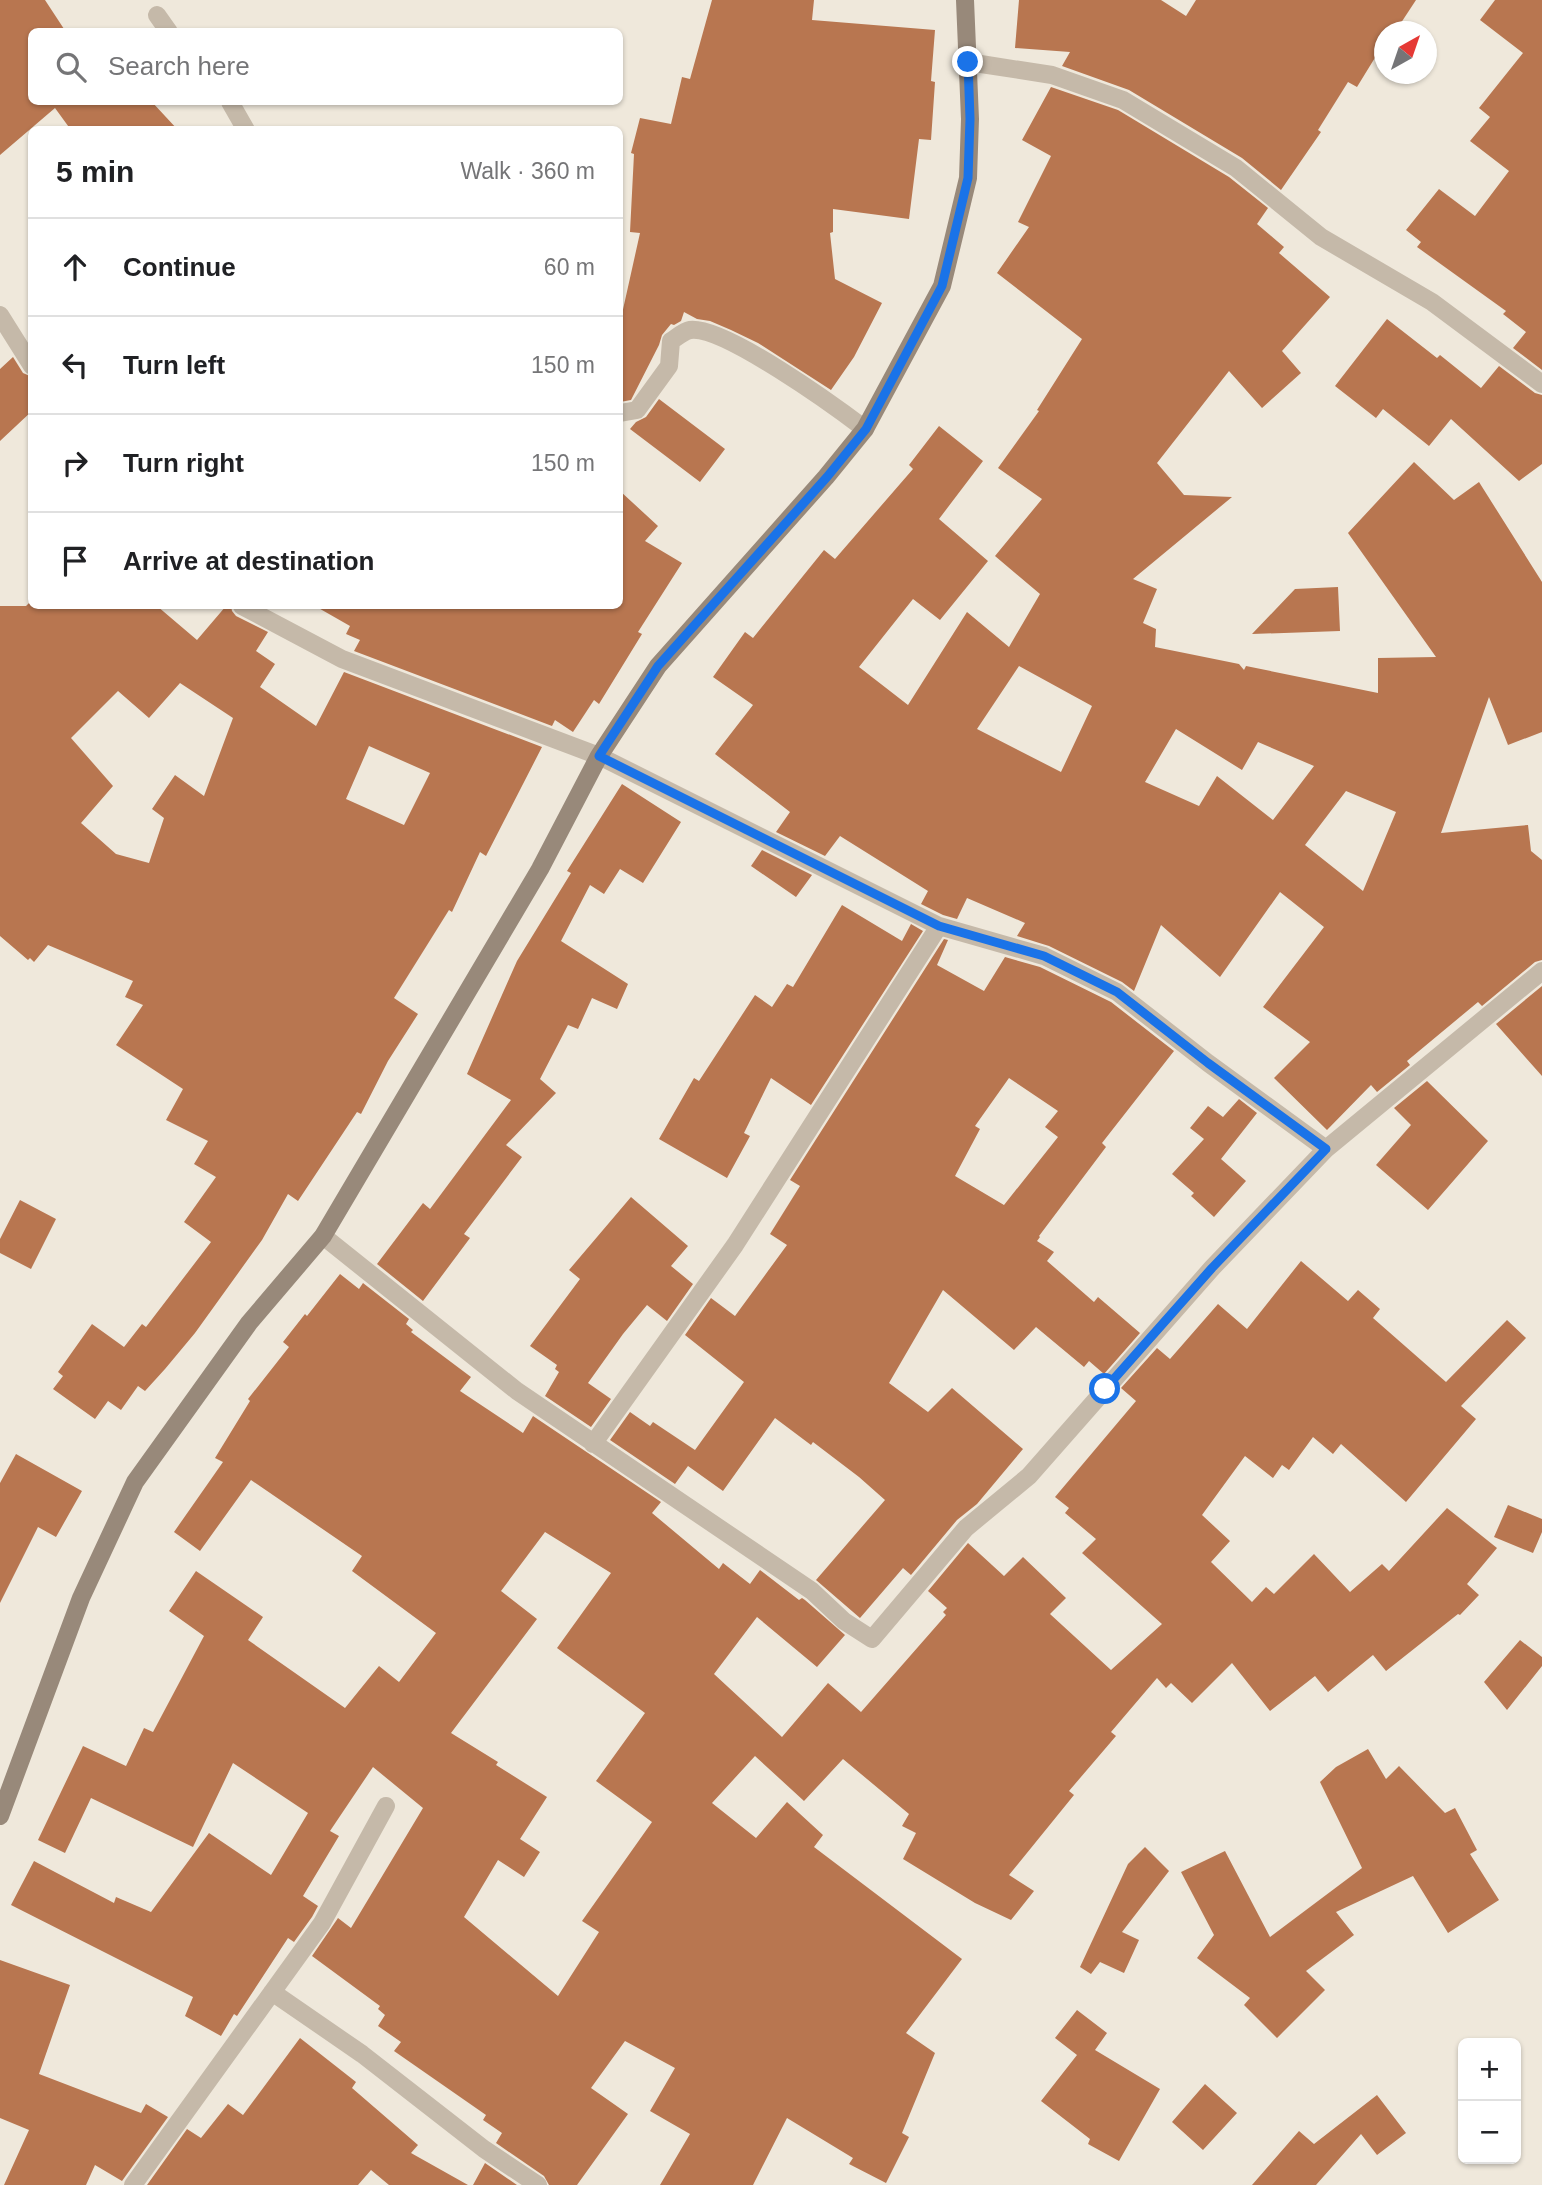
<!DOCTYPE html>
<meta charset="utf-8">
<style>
:root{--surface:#fff;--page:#f2f2f2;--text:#202124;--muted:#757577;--line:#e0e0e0}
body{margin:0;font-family:Arial,sans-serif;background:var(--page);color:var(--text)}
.controls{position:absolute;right:21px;bottom:21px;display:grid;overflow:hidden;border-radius:10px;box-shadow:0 2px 5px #0004}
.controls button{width:63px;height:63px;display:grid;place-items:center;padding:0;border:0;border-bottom:2px solid var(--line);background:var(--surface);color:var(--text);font:35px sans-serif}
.compass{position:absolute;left:1374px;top:21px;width:63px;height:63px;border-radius:50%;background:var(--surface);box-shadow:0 2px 5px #0004;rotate:40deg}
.stop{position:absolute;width:21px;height:21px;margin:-16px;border:5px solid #1a73e8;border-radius:50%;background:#fff}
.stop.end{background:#1a73e8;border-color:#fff;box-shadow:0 2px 7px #0008}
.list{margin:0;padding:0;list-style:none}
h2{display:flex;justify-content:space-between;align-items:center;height:91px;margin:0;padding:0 28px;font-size:30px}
h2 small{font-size:23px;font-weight:400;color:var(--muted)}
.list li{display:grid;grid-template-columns:46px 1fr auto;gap:21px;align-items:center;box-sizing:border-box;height:98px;padding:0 28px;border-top:2px solid var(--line)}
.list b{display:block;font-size:26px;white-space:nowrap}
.list em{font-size:23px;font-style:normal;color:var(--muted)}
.icon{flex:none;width:38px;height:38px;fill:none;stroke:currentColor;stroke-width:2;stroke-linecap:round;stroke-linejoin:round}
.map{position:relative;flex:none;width:1542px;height:2185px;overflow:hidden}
.search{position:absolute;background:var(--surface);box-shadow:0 2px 5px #0004;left:28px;top:28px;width:595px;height:77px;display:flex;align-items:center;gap:18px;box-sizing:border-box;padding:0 24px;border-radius:10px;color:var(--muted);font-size:26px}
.panel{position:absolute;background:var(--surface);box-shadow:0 2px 5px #0004;left:28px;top:126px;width:595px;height:483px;border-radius:10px}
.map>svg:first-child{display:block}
.building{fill:#b87650;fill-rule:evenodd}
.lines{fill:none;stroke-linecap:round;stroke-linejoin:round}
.street{stroke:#c5b9a9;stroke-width:18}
.secondary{stroke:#98897a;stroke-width:18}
.route{stroke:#1a73e8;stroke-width:9}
</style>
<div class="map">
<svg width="1542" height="2185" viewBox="0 0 1542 2185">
<rect width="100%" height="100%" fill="#efe8db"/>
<!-- building -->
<path class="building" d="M 0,0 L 45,0 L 66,32 L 32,32 L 32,102 L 152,102 L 178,130 L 71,130 L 55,108 L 0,155 Z
M 712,0 L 814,0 L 812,20 L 935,30 L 931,81 L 935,82 L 931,140 L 919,139 L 909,219 L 833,209 L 833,232 L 830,233 L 835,279 L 882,303 L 854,357 L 831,390 L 758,343 L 731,330 L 710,321 L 697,319 L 684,312 L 681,321 L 674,325 L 671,324 L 662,335 L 659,345 L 631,400 L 620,402 L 620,323 L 640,233 L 630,232 L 634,154 L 631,153 L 640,118 L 671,124 L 682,77 L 690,79 Z
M 1019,0 L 1161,0 L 1186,16 L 1196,0 L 1416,0 L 1395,32 L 1384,32 L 1384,43 L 1357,87 L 1348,82 L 1318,130 L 1321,132 L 1281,190 L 1242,158 L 1129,90 L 1062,66 L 1070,52 L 1015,48 Z
M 1495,0 L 1542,0 L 1542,370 L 1513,348 L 1526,332 L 1503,314 L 1506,311 L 1417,247 L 1421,242 L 1406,230 L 1439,189 L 1475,216 L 1509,171 L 1470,141 L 1490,117 L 1479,108 L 1523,53 L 1480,20 Z
M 1051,87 L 1118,110 L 1229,177 L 1268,208 L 1257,224 L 1284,247 L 1279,253 L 1330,297 L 1282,351 L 1301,373 L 1262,408 L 1229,371 L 1157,463 L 1184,495 L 1232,497 L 1133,579 L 1157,589 L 1143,623 L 1156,629 L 1155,647 L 1239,664 L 1244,670 L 1246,666 L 1378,693 L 1378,658 L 1436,657 L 1348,533 L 1414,462 L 1454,500 L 1479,482 L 1542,582 L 1542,732 L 1508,745 L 1489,697 L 1441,833 L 1528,825 L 1531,851 L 1542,860 L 1542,960 L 1535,962 L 1482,1006 L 1478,1002 L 1472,1007 L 1407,1061 L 1410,1065 L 1377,1092 L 1371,1085 L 1327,1130 L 1274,1078 L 1310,1042 L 1263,1007 L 1324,927 L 1280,892 L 1220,977 L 1161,925 L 1134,991 L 1122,982 L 1049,946 L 1017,936 L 1025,923 L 967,898 L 957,919 L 943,915 L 921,904 L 928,891 L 840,836 L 825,856 L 776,832 L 790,812 L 715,754 L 753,705 L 713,677 L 745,632 L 753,638 L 824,550 L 835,559 L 913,469 L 909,465 L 939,426 L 983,461 L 939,519 L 988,561 L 940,620 L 913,599 L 859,667 L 908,705 L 967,612 L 1009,647 L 1040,594 L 995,556 L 1042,499 L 998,468 L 1039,411 L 1037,410 L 1082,339 L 997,273 L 1029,227 L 1018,222 L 1051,156 L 1022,140 ZM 1019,666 L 1092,706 L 1061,772 L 977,729 ZM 1176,729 L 1242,770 L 1258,742 L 1314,766 L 1273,820 L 1217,776 L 1199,806 L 1145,782 ZM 1346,791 L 1396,812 L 1363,891 L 1305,845 Z
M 1387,319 L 1437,358 L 1440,355 L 1481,388 L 1499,366 L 1535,393 L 1542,395 L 1542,464 L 1519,481 L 1451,419 L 1429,446 L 1383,409 L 1376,418 L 1335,386 Z
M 13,357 L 23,373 L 32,377 L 32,411 L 0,441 L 0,369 Z
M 659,399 L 725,449 L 700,482 L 630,429 L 636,422 L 646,417 Z
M 620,491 L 658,526 L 645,541 L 682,563 L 638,632 L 642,634 L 599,704 L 594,700 L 573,732 L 555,720 L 552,726 L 354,651 L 360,640 L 346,634 L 350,626 L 315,606 L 620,606 Z
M 1338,587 L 1340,631 L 1252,634 L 1295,589 Z
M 32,600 L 32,606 L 157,606 L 197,640 L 226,606 L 231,606 L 232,611 L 236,616 L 268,632 L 256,651 L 275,664 L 260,687 L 316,726 L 344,672 L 542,747 L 486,856 L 480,852 L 452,912 L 449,910 L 394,998 L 418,1014 L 388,1061 L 361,1114 L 357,1112 L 298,1201 L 288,1194 L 262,1240 L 195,1333 L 165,1369 L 145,1391 L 138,1386 L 121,1410 L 108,1401 L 95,1419 L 53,1389 L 63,1376 L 58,1372 L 92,1324 L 124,1347 L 142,1324 L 146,1327 L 211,1242 L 184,1222 L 216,1177 L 194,1164 L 208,1141 L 166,1120 L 183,1089 L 116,1045 L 143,1005 L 125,997 L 133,981 L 48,945 L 34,962 L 30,958 L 28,960 L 0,936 L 0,606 L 26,606 ZM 180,683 L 233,718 L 204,796 L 175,775 L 152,809 L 164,818 L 149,863 L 116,854 L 81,823 L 113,786 L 71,738 L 118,691 L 149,718 ZM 369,746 L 430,773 L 404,825 L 346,799 Z
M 622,784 L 681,822 L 643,883 L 620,869 L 604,894 L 590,885 L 561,941 L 628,984 L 617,1009 L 592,998 L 578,1029 L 568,1025 L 540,1079 L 556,1093 L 506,1145 L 522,1157 L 464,1234 L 470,1238 L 423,1301 L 377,1264 L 423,1203 L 430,1209 L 511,1100 L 467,1074 L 517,961 L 571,873 L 567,871 Z
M 762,850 L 812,875 L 796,897 L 751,866 Z
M 842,905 L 902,941 L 911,924 L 923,931 L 811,1105 L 771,1078 L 744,1133 L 750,1136 L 727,1178 L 659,1139 L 694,1078 L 699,1081 L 755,995 L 772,1007 L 787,984 L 793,987 Z
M 944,939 L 948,940 L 937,965 L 984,991 L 1005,957 L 1040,967 L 1111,1002 L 1174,1051 L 1102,1143 L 1106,1147 L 1039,1236 L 1040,1237 L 1037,1241 L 1054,1252 L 1047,1261 L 1094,1302 L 1098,1297 L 1140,1333 L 1104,1374 L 1089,1361 L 1084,1367 L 1036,1327 L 1014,1350 L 943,1290 L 889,1383 L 928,1412 L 952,1388 L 1023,1449 L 977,1504 L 957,1520 L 911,1575 L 903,1568 L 860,1618 L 816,1580 L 885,1500 L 859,1477 L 813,1442 L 811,1445 L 775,1418 L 723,1491 L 688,1466 L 675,1484 L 610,1440 L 630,1412 L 650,1426 L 653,1422 L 695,1450 L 744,1382 L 685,1335 L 711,1298 L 735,1316 L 787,1245 L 770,1234 L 800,1186 L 790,1180 ZM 1009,1078 L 1058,1111 L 1045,1127 L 1058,1137 L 1004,1205 L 955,1176 L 980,1129 L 975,1126 Z
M 1542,986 L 1542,1076 L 1496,1024 Z
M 1427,1081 L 1488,1141 L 1428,1210 L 1376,1165 L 1411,1125 L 1394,1108 Z
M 1239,1099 L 1257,1113 L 1221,1159 L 1246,1181 L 1214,1217 L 1191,1196 L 1194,1193 L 1172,1174 L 1204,1139 L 1190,1128 L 1208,1106 L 1223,1117 Z
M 631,1197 L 688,1246 L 671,1266 L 693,1284 L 667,1321 L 647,1305 L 623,1334 L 588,1383 L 611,1399 L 591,1427 L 545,1396 L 559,1372 L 555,1369 L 557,1365 L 530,1346 L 580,1279 L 569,1270 Z
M 20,1200 L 56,1219 L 31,1269 L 0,1253 L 0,1239 Z
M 1301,1261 L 1348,1301 L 1358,1290 L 1380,1309 L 1373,1318 L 1446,1382 L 1507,1320 L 1526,1338 L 1461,1406 L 1476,1419 L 1406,1502 L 1341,1444 L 1333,1454 L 1313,1437 L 1289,1470 L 1282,1465 L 1273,1478 L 1245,1456 L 1202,1515 L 1230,1541 L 1211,1562 L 1252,1602 L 1266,1587 L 1274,1594 L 1314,1554 L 1350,1592 L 1382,1564 L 1389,1571 L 1447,1508 L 1497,1548 L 1467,1584 L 1479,1595 L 1460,1615 L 1458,1614 L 1386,1671 L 1373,1655 L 1328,1692 L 1315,1676 L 1270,1711 L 1232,1663 L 1192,1703 L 1171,1683 L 1166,1688 L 1157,1678 L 1111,1732 L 1116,1736 L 1069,1791 L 1074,1795 L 1009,1875 L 1034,1891 L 1011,1920 L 975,1903 L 903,1859 L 916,1833 L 902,1826 L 909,1814 L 843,1759 L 804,1801 L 755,1756 L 712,1803 L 756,1838 L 787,1802 L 823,1835 L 814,1847 L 962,1959 L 906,2033 L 935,2053 L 902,2133 L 909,2137 L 886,2183 L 849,2164 L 853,2158 L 787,2118 L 753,2185 L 660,2185 L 690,2134 L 650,2111 L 675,2068 L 625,2041 L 591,2088 L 628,2114 L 577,2185 L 549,2185 L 544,2176 L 496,2143 L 502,2133 L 483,2120 L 486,2115 L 394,2051 L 401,2042 L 378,2026 L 385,2015 L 378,2009 L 380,2006 L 312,1956 L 338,1918 L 351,1928 L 423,1808 L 373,1767 L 330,1831 L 339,1836 L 303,1896 L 318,1906 L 312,1917 L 294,1942 L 288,1938 L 237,2016 L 234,2014 L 221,2036 L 185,2016 L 193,1997 L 11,1905 L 34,1861 L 114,1903 L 116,1897 L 151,1912 L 209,1833 L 271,1875 L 308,1813 L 233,1763 L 193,1847 L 91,1798 L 65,1853 L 38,1840 L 83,1746 L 126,1766 L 144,1728 L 153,1732 L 204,1636 L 169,1611 L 196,1571 L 263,1617 L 248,1640 L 345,1708 L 379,1666 L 399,1682 L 436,1633 L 352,1571 L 362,1556 L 251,1480 L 200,1551 L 174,1532 L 223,1462 L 215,1458 L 250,1401 L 248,1399 L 289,1347 L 283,1342 L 305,1314 L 307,1316 L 340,1274 L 359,1289 L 363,1283 L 409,1319 L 406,1324 L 413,1330 L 411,1332 L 471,1377 L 460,1391 L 523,1433 L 533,1416 L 661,1502 L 652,1513 L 719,1569 L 723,1563 L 750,1584 L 760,1570 L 799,1600 L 802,1598 L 805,1600 L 845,1635 L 817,1667 L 757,1617 L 714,1674 L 782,1737 L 828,1683 L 861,1712 L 946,1615 L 943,1612 L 947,1608 L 928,1591 L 968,1543 L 1004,1576 L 1023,1557 L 1066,1598 L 1050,1614 L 1111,1670 L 1162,1624 L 1082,1553 L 1096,1539 L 1065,1513 L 1069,1508 L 1055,1497 L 1136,1401 L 1121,1388 L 1157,1348 L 1170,1359 L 1218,1304 L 1247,1329 ZM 545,1532 L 611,1573 L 557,1648 L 645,1713 L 596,1781 L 652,1822 L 582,1921 L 599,1932 L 558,1996 L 464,1917 L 498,1860 L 524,1877 L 540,1852 L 520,1839 L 547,1797 L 496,1765 L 498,1762 L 451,1733 L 537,1619 L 501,1591 Z
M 16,1454 L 82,1491 L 56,1537 L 38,1527 L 0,1603 L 0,1483 Z
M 1508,1505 L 1542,1519 L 1542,1532 L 1533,1553 L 1494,1537 Z
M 1520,1640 L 1542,1657 L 1542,1666 L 1507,1710 L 1484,1682 Z
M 1368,1749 L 1386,1779 L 1399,1766 L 1445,1813 L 1455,1808 L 1477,1850 L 1470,1854 L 1499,1900 L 1448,1933 L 1413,1876 L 1336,1912 L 1354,1935 L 1306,1971 L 1325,1990 L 1277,2038 L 1244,2005 L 1250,1998 L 1197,1958 L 1214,1935 L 1181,1872 L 1225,1851 L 1270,1937 L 1362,1868 L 1320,1782 L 1336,1767 Z
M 1145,1847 L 1169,1871 L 1122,1932 L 1139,1940 L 1124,1973 L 1100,1962 L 1091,1974 L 1080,1967 L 1128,1864 Z
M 0,1960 L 70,1985 L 39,2074 L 141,2113 L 146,2104 L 168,2117 L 122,2181 L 95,2165 L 86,2185 L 4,2185 L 29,2130 L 0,2118 Z
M 1077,2010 L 1107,2033 L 1095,2050 L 1160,2089 L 1119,2161 L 1088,2144 L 1090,2139 L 1041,2101 L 1077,2055 L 1055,2038 Z
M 300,2038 L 356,2082 L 352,2088 L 418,2145 L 411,2153 L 468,2185 L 389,2185 L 371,2170 L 358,2185 L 147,2185 L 187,2129 L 201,2138 L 228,2104 L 243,2115 Z
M 1205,2084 L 1237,2113 L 1203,2150 L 1172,2122 Z
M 1377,2095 L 1406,2133 L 1377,2155 L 1361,2134 L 1316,2185 L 1252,2185 L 1299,2131 L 1314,2144 Z
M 485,2163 L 517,2185 L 473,2185 Z"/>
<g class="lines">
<!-- street -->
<path class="street" d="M 157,15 L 169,32
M 968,62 L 1052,75 L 1123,100 L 1236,168 L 1321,237 L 1432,302 L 1542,384
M 230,102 L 246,130
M 0,315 L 32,366
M 620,413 L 637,410 L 669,366 L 671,341 C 676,338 684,331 690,330 C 723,325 836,407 865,429
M 242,606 L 342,659 L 599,756 L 939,926 L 1044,956 L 1117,992 L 1208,1063 L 1326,1149
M 323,1236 L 517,1391 L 812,1591 L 844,1621 L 872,1639 L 966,1528 L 1029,1476 L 1212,1268 L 1326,1149 L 1542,971
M 593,1444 L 735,1245 L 939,926
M 272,1992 L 362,2054 L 484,2149 L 538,2185
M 133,2185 L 322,1923 L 386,1806"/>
<!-- secondary -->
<path class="secondary" d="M 0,1816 L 81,1598 L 135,1482 L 249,1323 L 323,1236 L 540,869 L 599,756 L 658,666 L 826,477 L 865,429 L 942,286 L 968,178 L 970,119 L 965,0"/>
</g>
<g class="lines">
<!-- route -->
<path class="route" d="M 968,62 L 970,119 L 968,178 L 942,286 L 866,429 L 827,477 L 658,666 L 599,756 L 939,926 L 1044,956 L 1117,992 L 1208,1063 L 1326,1149 L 1212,1268 L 1105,1389"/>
</g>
</svg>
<div class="controls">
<button>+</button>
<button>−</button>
</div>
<svg class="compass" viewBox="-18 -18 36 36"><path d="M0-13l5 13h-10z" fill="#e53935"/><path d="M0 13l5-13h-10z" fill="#757577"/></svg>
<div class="stop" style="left:1105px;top:1389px"></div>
<div class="stop end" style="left:968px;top:62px"></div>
<div class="search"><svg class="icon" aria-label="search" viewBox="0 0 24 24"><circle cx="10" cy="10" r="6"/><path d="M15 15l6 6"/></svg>Search here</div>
<section class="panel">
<h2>5 min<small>Walk · 360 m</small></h2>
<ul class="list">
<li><svg class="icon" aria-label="ahead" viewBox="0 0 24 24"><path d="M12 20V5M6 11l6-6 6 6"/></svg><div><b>Continue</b></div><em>60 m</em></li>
<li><svg class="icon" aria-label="left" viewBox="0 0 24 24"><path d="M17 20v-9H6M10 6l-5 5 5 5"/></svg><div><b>Turn left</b></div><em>150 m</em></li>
<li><svg class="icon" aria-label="right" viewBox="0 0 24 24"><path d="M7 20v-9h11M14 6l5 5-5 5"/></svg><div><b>Turn right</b></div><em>150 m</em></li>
<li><svg class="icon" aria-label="arrive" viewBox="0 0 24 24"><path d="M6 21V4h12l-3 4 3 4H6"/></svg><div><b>Arrive at destination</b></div></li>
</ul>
</section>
</div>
